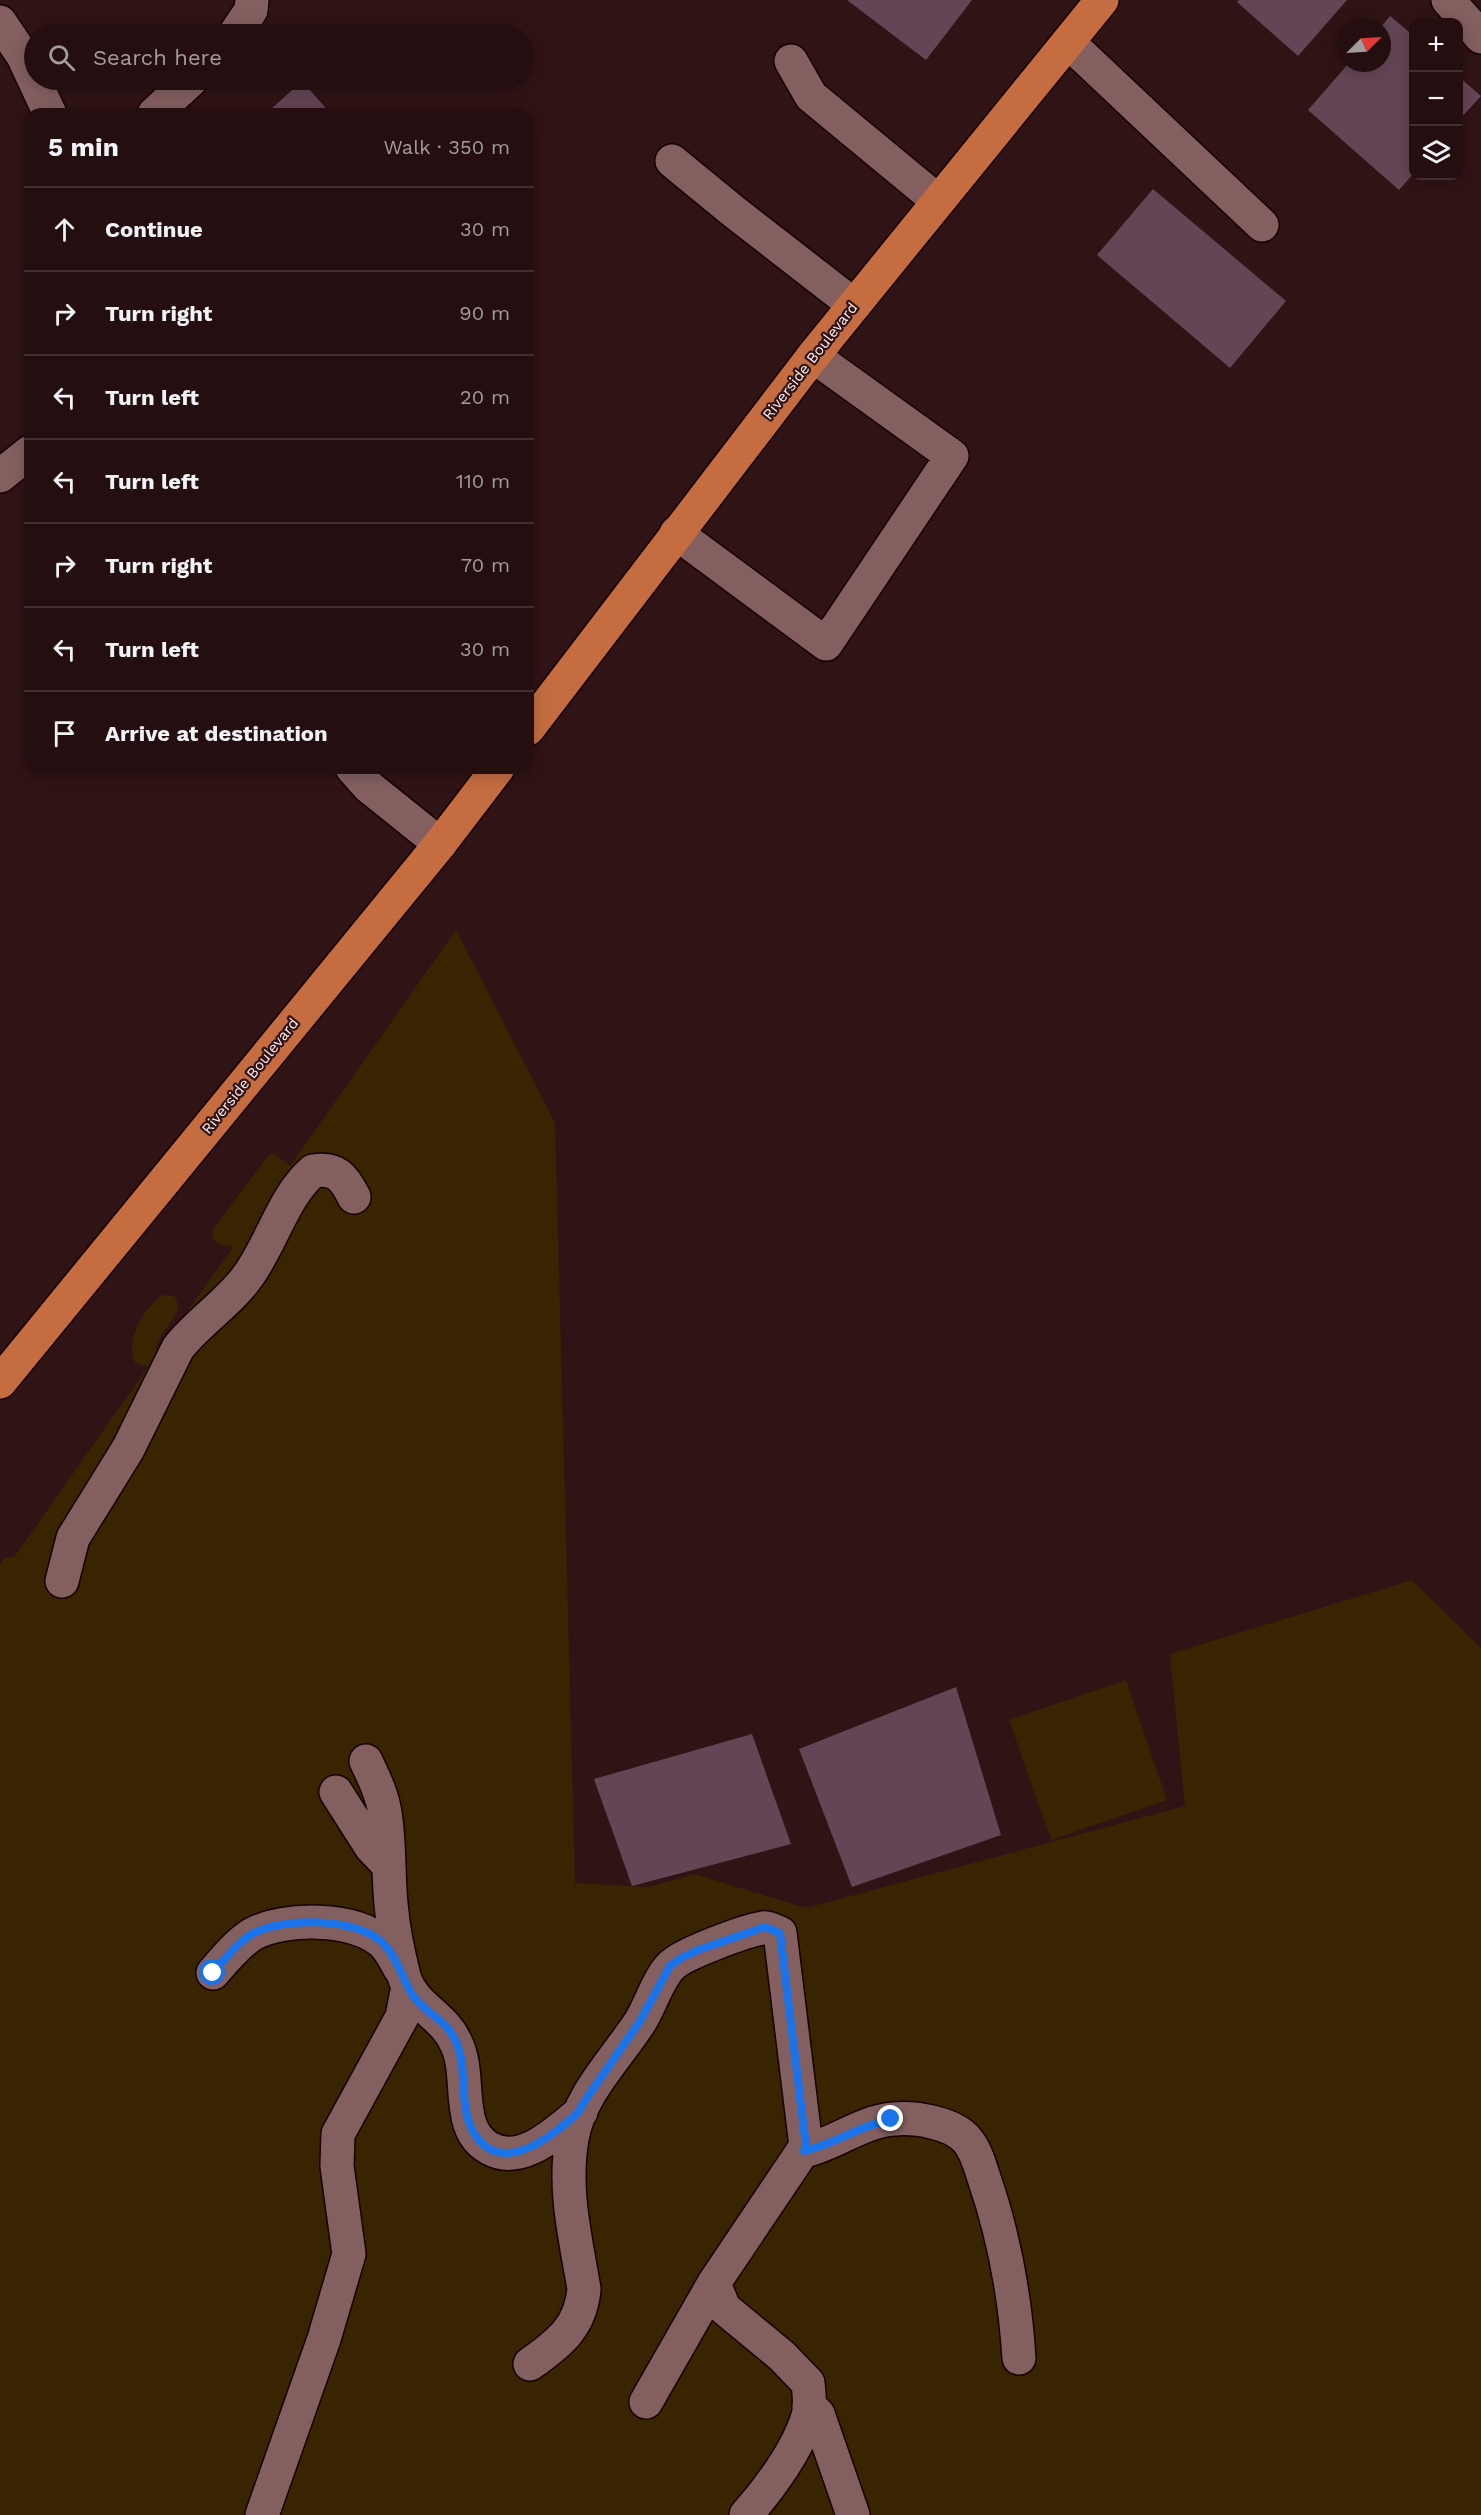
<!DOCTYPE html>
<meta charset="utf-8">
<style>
:root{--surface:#240e10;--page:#2c1719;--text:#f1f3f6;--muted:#a39c9f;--line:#412e30}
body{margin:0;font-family:"Work Sans",sans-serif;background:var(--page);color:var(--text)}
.controls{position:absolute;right:18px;top:18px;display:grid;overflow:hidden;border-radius:12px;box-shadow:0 3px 15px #0003}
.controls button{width:54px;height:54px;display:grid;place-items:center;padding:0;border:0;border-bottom:2px solid var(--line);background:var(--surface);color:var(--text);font:30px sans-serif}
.compass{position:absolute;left:1337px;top:18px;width:54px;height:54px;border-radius:50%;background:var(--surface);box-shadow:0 3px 15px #0003;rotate:66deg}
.stop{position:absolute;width:18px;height:18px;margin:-14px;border:4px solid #1a73e8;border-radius:50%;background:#fff}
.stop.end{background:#1a73e8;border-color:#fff;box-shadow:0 2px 6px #0008}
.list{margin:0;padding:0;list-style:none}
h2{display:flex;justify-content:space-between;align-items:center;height:78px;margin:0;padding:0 24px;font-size:26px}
h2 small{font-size:20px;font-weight:400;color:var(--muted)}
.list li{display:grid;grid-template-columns:39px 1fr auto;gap:18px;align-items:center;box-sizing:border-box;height:84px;padding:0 24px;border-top:2px solid var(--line)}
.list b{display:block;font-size:22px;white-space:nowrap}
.list em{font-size:20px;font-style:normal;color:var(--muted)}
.icon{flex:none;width:33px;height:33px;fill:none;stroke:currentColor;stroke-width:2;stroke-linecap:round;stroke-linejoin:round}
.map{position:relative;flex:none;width:1481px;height:2515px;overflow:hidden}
.search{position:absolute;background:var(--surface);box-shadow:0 3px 15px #0003;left:24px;top:24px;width:510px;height:66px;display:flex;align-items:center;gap:15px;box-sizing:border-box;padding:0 21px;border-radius:33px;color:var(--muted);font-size:22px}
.panel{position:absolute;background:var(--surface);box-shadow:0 3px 15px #0003;left:24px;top:108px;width:510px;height:666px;border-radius:18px}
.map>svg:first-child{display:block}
.green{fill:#392400}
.building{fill:#644555}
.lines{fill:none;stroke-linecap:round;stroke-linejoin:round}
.minor-casing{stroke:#160103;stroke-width:36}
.major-casing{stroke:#160103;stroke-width:36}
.minor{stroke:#845f60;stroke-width:33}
.major{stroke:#c56d40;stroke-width:33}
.route{stroke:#1a73e8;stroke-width:8}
.labels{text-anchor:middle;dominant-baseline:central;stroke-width:4.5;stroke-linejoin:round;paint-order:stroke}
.street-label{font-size:15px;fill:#ffeded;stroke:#301315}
</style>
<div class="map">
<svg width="1481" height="2515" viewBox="0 0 1481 2515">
<rect width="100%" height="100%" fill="#301315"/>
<!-- green -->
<path class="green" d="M 456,930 L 555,1123 L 575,1883 L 648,1887 L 695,1874 L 806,1908 L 1185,1806 L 1170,1654 L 1412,1580 L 1481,1648 L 1481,2515 L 0,2515 L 0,1565 L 4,1558 L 15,1556 L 148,1367 L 135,1363 C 125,1339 143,1310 162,1295 L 174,1296 C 189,1318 153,1329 157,1354 L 233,1247 L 219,1244 L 212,1237 L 214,1228 L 267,1157 L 273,1153 L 290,1166 Z
M 1126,1680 L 1167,1800 L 1051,1840 L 1009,1720 Z"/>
<!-- building -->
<path class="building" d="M 847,0 L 972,0 L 926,60 Z
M 1239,0 L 1347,0 L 1298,56 L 1237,2 Z
M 1390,16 L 1414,36 L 1414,173 L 1399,190 L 1308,110 L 1349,63 L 1382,63 L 1381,27 Z
M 1458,76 L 1481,96 L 1458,121 Z
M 302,81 L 331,114 L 272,114 L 269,111 Z
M 1153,189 L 1286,301 L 1230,368 L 1097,255 Z
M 956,1687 L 1001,1835 L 852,1887 L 799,1749 Z
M 752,1734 L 791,1844 L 632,1886 L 594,1779 Z"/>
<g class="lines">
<defs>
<path id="minor" d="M 1448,0 L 1481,37
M 0,22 L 23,56 L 50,114
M 235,34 L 251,10 L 252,0
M 1068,42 L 1262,225
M 791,61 L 811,96 L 938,201
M 154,114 L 191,80
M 672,161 L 733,211 L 854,305
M 0,476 L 30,452
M 676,533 L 826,644 L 952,456 L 813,356
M 352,768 L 369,787 L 440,844
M 62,1581 L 73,1538 L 128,1449 L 178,1348 C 198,1322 229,1303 248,1276 C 272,1243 283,1197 313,1171 C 336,1167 344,1177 354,1197
M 366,1761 C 374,1778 382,1794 385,1813 C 390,1843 388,1874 391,1904 C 393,1927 398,1953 404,1976 C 412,2006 444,2015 456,2043 C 466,2063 463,2089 467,2111 C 469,2126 475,2140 489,2148 C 522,2167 557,2131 581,2112
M 336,1792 L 371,1847 L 389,1866
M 213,1973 C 225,1959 238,1943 253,1934 C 285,1917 354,1917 382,1942 C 390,1949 395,1960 400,1969
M 804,2151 C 835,2144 862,2121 894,2119 C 916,2117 953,2123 967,2140 C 976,2150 980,2166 984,2178 C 1004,2236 1015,2296 1019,2358
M 530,2364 C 560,2343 581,2326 584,2289 C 576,2240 563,2190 572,2139 C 579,2095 616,2059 640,2022 C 650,2006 658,1979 671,1966 C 682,1954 745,1931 763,1928 C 768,1927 775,1931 780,1933 L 806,2146 L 714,2283 L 724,2308 L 782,2356 L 808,2383 C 809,2393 811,2405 808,2416 C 798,2450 769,2489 746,2515
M 646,2402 L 714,2283
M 809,2406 L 818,2414 L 853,2515
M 262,2515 L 324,2339 L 349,2254 L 337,2166 L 338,2134 L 402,2017 L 408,1986"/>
<path id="major" d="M 528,729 L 813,356 L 1102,0
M 0,1382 L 440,844 L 498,768"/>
</defs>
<!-- minor casing -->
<use href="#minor" class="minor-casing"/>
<!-- major casing -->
<use href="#major" class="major-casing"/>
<!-- minor -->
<use href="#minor" class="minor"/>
<!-- major -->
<use href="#major" class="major"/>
</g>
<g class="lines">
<!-- route -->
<path class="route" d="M 213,1973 C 225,1959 237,1943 252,1934 C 283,1917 356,1917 383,1943 C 397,1957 402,1978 412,1994 C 423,2013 447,2018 457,2044 C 468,2072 458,2107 474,2133 C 496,2170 535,2148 560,2128 C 570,2120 579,2114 584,2102 L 640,2021 L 670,1966 L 681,1958 L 698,1950 L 765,1927 L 780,1933 L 806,2146 L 804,2151 C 834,2144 860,2126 891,2119"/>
</g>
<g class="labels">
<!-- street labels -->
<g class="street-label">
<text transform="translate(810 361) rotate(-52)">Riverside Boulevard</text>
<text transform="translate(250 1076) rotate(-51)">Riverside Boulevard</text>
</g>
</g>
</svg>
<div class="controls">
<button>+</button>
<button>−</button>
<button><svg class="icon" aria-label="layers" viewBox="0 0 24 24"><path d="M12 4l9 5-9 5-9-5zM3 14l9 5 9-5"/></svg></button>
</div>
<svg class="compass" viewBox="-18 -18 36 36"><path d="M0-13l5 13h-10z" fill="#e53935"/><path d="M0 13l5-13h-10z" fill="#a39c9f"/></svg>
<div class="stop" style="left:213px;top:1973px"></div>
<div class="stop end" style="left:891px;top:2119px"></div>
<div class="search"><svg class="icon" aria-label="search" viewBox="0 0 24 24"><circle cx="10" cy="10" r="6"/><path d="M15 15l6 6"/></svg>Search here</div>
<section class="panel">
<h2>5 min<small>Walk · 350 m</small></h2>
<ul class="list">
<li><svg class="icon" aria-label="ahead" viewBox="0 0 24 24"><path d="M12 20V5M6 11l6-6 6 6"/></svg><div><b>Continue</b></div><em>30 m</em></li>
<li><svg class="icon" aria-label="right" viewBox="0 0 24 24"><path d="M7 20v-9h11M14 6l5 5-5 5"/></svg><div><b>Turn right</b></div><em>90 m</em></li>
<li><svg class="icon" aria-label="left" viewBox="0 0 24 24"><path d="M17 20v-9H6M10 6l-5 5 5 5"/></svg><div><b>Turn left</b></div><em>20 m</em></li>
<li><svg class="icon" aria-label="left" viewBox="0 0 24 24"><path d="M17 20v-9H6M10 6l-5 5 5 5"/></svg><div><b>Turn left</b></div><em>110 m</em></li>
<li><svg class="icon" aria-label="right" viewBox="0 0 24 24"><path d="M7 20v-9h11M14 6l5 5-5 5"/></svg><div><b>Turn right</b></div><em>70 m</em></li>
<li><svg class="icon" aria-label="left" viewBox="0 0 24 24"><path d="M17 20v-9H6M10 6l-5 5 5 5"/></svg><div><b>Turn left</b></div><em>30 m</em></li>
<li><svg class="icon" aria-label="arrive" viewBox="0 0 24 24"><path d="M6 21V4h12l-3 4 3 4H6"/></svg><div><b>Arrive at destination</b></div></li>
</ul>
</section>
</div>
